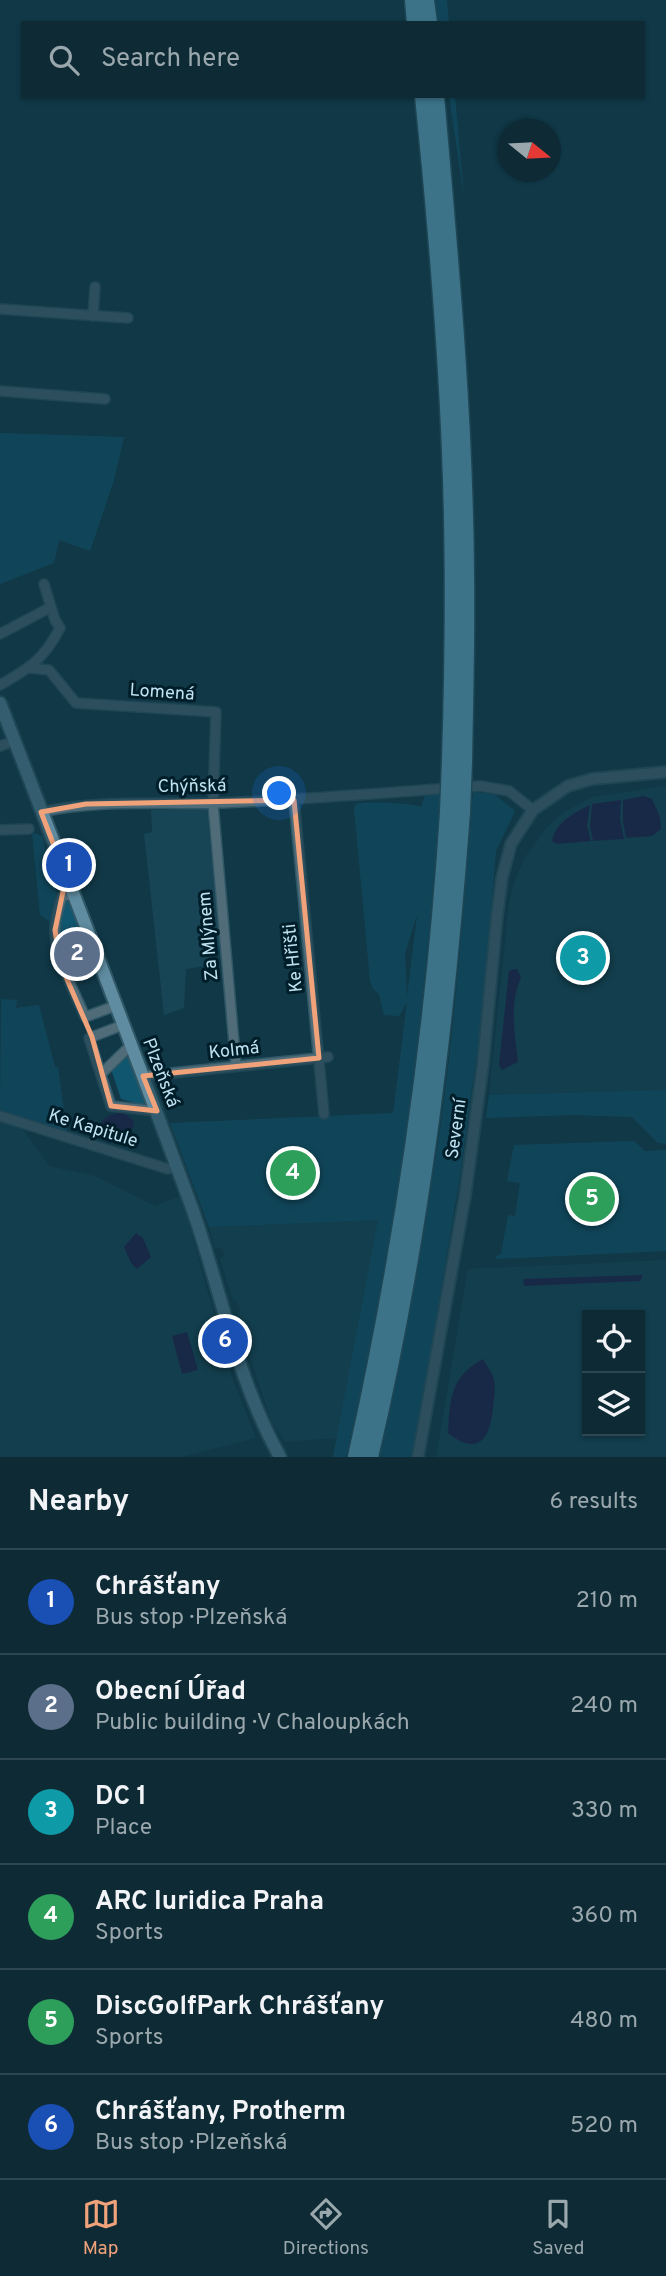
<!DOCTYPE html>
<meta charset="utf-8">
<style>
:root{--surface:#0d2a35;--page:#1b3641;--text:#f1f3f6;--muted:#9aa7ad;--line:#2d4650;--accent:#f0a27a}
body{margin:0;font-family:Overpass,sans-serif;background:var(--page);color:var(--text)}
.controls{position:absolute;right:21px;bottom:21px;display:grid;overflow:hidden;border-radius:0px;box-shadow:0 2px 5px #0004}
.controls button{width:63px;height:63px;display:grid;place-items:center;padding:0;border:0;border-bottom:2px solid var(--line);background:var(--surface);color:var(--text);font:35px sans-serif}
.compass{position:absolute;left:498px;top:119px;width:63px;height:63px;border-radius:50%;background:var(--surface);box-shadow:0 2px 5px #0004;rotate:108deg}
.you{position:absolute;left:280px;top:794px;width:24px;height:24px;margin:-18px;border:5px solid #fff;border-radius:50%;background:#1a73e8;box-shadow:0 0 0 10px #1a73e833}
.badge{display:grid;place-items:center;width:46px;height:46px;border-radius:50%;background:var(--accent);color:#fff;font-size:23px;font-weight:700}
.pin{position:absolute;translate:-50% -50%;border:4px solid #fff;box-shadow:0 2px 7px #0006}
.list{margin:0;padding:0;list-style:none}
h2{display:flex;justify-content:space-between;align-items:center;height:91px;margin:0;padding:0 28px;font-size:30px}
h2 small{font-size:23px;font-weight:400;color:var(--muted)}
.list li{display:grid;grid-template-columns:46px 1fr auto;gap:21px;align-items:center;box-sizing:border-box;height:105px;padding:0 28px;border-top:2px solid var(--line)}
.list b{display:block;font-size:26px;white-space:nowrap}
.list p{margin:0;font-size:23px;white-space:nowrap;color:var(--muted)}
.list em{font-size:23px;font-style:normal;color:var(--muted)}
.icon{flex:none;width:38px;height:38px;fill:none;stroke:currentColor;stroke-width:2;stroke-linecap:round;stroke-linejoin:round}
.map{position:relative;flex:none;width:666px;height:1457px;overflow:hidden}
.search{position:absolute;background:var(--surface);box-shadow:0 2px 5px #0004;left:21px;right:21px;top:21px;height:77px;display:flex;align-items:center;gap:18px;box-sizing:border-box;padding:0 24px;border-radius:0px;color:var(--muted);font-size:26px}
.sheet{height:721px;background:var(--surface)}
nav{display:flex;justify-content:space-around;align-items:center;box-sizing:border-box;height:98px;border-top:2px solid var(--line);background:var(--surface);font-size:19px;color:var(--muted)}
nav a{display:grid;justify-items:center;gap:4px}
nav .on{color:var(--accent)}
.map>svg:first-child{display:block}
.built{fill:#174556;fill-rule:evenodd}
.green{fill:#11566f;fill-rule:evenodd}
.water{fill:#22184b}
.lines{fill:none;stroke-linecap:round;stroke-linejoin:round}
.minor-casing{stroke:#305766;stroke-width:12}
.tertiary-casing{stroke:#305766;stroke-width:14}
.secondary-casing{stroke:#305766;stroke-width:16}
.motorway-casing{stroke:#305766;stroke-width:19}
.minor{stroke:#506c79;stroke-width:9}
.tertiary{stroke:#506c79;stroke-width:10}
.secondary{stroke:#5f8ca0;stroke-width:12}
.motorway{stroke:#72bad9;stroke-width:16}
.motorway-bridge-casing{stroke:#305766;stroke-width:19;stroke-linecap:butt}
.motorway-bridge{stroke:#72bad9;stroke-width:16}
.marked{fill:none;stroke:#f0a27a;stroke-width:5;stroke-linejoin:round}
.labels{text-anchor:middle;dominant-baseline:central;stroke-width:6;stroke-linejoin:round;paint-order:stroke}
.street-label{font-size:18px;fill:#c0e2f2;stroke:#001e2a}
</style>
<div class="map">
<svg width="666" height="1457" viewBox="0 0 666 1457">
<rect width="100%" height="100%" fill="#113847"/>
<!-- built -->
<path class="built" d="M 666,786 L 666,1090 L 489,1095 L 509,903 L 515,880 L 526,856 L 547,827 L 564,812 L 593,797 Z
M 207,809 L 220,948 L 212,954 L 205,966 L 186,969 L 184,1008 L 164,1015 L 144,834 L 152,832 L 151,810 Z
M 0,1121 L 23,1130 L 49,1166 L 95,1176 L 155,1206 L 181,1196 L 232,1378 L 256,1438 L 180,1457 L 0,1457 Z
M 379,1220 L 337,1438 L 285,1442 L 271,1420 L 244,1339 L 238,1313 L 240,1310 L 236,1300 L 233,1301 L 220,1259 L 224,1256 L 222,1249 L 215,1248 L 209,1227 Z
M 666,1260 L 666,1457 L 436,1457 L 468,1269 ZM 587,1315 L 640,1315 L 640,1431 L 587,1431 Z"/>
<!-- green -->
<path class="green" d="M 435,0 L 447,0 L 449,23 L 438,23 Z
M 449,96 L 455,96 L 464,196 Z
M 0,433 L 124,437 L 114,480 L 90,551 L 59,540 L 54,563 L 0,584 Z
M 473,792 L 494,794 L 515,811 L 496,851 L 482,1016 L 459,1182 L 413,1457 L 379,1457 C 403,1348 424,1239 440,1129 C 456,1017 464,904 473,792 Z
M 425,795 L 440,795 C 425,1017 397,1240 346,1457 L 333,1457 L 378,1220 L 209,1227 L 170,1123 L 393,1113 L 407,1002 L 399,1016 L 384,1015 L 379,994 L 373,989 L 370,980 L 354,808 L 356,804 C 366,801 412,803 421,807 ZM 417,915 L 417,916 L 407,997 L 405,953 Z
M 32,832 L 42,836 L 58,899 L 52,923 L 40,915 Z
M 69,900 L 83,937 L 73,941 L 63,939 L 58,927 L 61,904 Z
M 1,999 L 17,1000 L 16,1008 L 39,1005 L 55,1067 L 58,1067 L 67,1133 L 4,1114 L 0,1110 Z
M 127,1053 L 147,1100 L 143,1105 L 121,1099 L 111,1069 Z
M 666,1090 L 666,1144 L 658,1143 L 632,1117 L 572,1115 L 486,1118 L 489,1095 Z
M 634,1141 L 645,1151 L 666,1150 L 666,1251 L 496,1259 L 495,1257 L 501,1254 L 508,1215 L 515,1216 L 520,1183 L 507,1181 L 514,1145 Z"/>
<!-- water -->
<path class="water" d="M 644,796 L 652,799 L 660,817 L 661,829 L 652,836 L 626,838 L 623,822 L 623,800 Z
M 621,800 L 620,819 L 624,839 L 593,841 L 590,827 L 592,804 Z
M 590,805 L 587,826 L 591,841 L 557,844 L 552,841 C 555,823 575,812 590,805 Z
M 514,969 L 517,969 L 521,978 C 509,1003 515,1035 518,1062 L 502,1070 L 499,1065 L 509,971 Z
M 123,1112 L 134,1121 L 131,1136 L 118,1137 L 108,1143 L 100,1135 C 99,1117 108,1115 123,1112 Z
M 136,1233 L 143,1238 L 151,1257 L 137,1269 L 131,1263 L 124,1247 Z
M 643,1275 L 640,1281 L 524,1286 L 523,1279 Z
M 187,1332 L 198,1370 L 182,1374 L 172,1336 Z
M 483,1359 C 486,1365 492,1372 494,1379 C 496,1388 494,1399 493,1408 C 490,1439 478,1457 448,1433 C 450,1399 450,1377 483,1359 Z"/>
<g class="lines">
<defs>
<path id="minor" d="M 0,309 L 128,318
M 93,316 L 95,287
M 0,391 L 105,399
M 0,634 L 51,607
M 30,668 L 49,670 L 76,703 L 216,712 L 213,804 L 236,1066
M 0,685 C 30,668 44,659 60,628 L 55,620 L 44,584
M 0,746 L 14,741
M 294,800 L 324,1114
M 41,812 C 99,799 158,805 217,803 C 305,800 392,792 480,786 L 509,791 L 533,810
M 0,830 L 29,829
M 72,895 L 62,896 C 59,907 55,918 55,929 C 54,956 75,992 85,1017 L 115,1006
M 59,951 L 89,937
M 123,1025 L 89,1038 L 111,1106 L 157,1111
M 101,1074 L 131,1045
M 143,1076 L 328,1057
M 0,1116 L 168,1169 L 176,1166"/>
<path id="tertiary" d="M 418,1457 L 465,1196 L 483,1064 L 497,916 L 502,878 L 511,844 L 533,810 L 568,786 L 592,779 L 666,772"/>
<path id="secondary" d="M 0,703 C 65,871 130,1039 192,1208 C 222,1293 236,1378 280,1457"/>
<path id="motorway" d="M 413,0 L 415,23
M 426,0 L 429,23
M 423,96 C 436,223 447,351 451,479 C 454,573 453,667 450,761
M 436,96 C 450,255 465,415 466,575 C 467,637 465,699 464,762
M 356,1457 C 404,1242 434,1031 448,812
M 370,1457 C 420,1245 446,1029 462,812"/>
</defs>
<!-- minor casing -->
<use href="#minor" class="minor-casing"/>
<!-- tertiary casing -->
<use href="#tertiary" class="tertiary-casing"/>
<!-- secondary casing -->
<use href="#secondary" class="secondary-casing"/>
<!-- motorway casing -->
<use href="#motorway" class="motorway-casing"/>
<!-- minor -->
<use href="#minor" class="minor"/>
<!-- tertiary -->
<use href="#tertiary" class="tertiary"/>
<!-- secondary -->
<use href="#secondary" class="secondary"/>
<!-- motorway -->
<use href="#motorway" class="motorway"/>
<defs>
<path id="motorway-bridge" d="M 448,812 L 450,761
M 462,812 L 464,762"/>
</defs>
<!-- motorway-bridge casing -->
<use href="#motorway-bridge" class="motorway-bridge-casing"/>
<!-- motorway-bridge -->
<use href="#motorway-bridge" class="motorway-bridge"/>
</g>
<!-- marked area -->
<path d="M0 0H666V1457H0ZM 294,800 L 319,1058 L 143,1076 L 157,1111 L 111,1106 L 92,1037 L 60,963 L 55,930 L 66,877 L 41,812 L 86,804 Z" fill="#113847" fill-opacity=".55" fill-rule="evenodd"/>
<path class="marked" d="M 294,800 L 319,1058 L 143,1076 L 157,1111 L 111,1106 L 92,1037 L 60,963 L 55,930 L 66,877 L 41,812 L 86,804 Z"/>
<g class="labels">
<!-- street labels -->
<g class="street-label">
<text transform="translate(162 693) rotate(4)">Lomená</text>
<text transform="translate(192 787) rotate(-1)">Chýňská</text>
<text transform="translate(209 936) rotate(-95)">Za Mlýnem</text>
<text transform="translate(294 958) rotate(-96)">Ke Hřišti</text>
<text transform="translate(234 1051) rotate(-6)">Kolmá</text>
<text transform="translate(160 1073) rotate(69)">Plzeňská</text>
<text transform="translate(93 1129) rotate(17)">Ke Kapitule</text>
<text transform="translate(457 1129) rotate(-82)">Severní</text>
</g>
</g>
</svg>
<div class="controls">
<button><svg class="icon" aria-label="locate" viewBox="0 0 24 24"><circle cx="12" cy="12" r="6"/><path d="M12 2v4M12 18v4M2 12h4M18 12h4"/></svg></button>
<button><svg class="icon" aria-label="layers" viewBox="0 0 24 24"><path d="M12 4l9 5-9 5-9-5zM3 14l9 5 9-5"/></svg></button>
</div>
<svg class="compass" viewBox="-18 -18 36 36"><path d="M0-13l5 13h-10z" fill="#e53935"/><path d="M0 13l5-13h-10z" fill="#9aa7ad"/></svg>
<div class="you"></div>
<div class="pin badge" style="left:69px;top:865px;background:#1a4fb4">1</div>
<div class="pin badge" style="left:77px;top:954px;background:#5c6f8a">2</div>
<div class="pin badge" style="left:583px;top:958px;background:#0f9aa8">3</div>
<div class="pin badge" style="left:293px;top:1173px;background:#2e9e5b">4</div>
<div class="pin badge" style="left:592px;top:1199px;background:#2e9e5b">5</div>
<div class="pin badge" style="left:225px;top:1341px;background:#1a4fb4">6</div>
<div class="search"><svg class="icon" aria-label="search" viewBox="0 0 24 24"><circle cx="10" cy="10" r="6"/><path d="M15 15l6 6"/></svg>Search here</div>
</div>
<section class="sheet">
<h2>Nearby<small>6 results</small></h2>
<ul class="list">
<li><span class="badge" style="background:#1a4fb4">1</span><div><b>Chrášťany</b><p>Bus stop · Plzeňská</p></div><em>210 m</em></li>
<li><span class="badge" style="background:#5c6f8a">2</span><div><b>Obecní Úřad</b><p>Public building · V Chaloupkách</p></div><em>240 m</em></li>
<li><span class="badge" style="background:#0f9aa8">3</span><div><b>DC 1</b><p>Place</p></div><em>330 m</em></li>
<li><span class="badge" style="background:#2e9e5b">4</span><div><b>ARC Iuridica Praha</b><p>Sports</p></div><em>360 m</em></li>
<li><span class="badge" style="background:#2e9e5b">5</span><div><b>DiscGolfPark Chrášťany</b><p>Sports</p></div><em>480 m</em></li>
<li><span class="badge" style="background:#1a4fb4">6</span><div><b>Chrášťany, Protherm</b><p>Bus stop · Plzeňská</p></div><em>520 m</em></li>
</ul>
</section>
<nav>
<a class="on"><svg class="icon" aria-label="map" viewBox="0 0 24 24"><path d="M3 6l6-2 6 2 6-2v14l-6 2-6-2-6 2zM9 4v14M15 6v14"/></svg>Map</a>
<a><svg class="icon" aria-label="directions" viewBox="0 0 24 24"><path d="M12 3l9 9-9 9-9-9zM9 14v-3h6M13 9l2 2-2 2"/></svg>Directions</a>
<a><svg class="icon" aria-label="saved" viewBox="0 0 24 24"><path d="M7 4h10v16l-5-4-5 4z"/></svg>Saved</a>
</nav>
